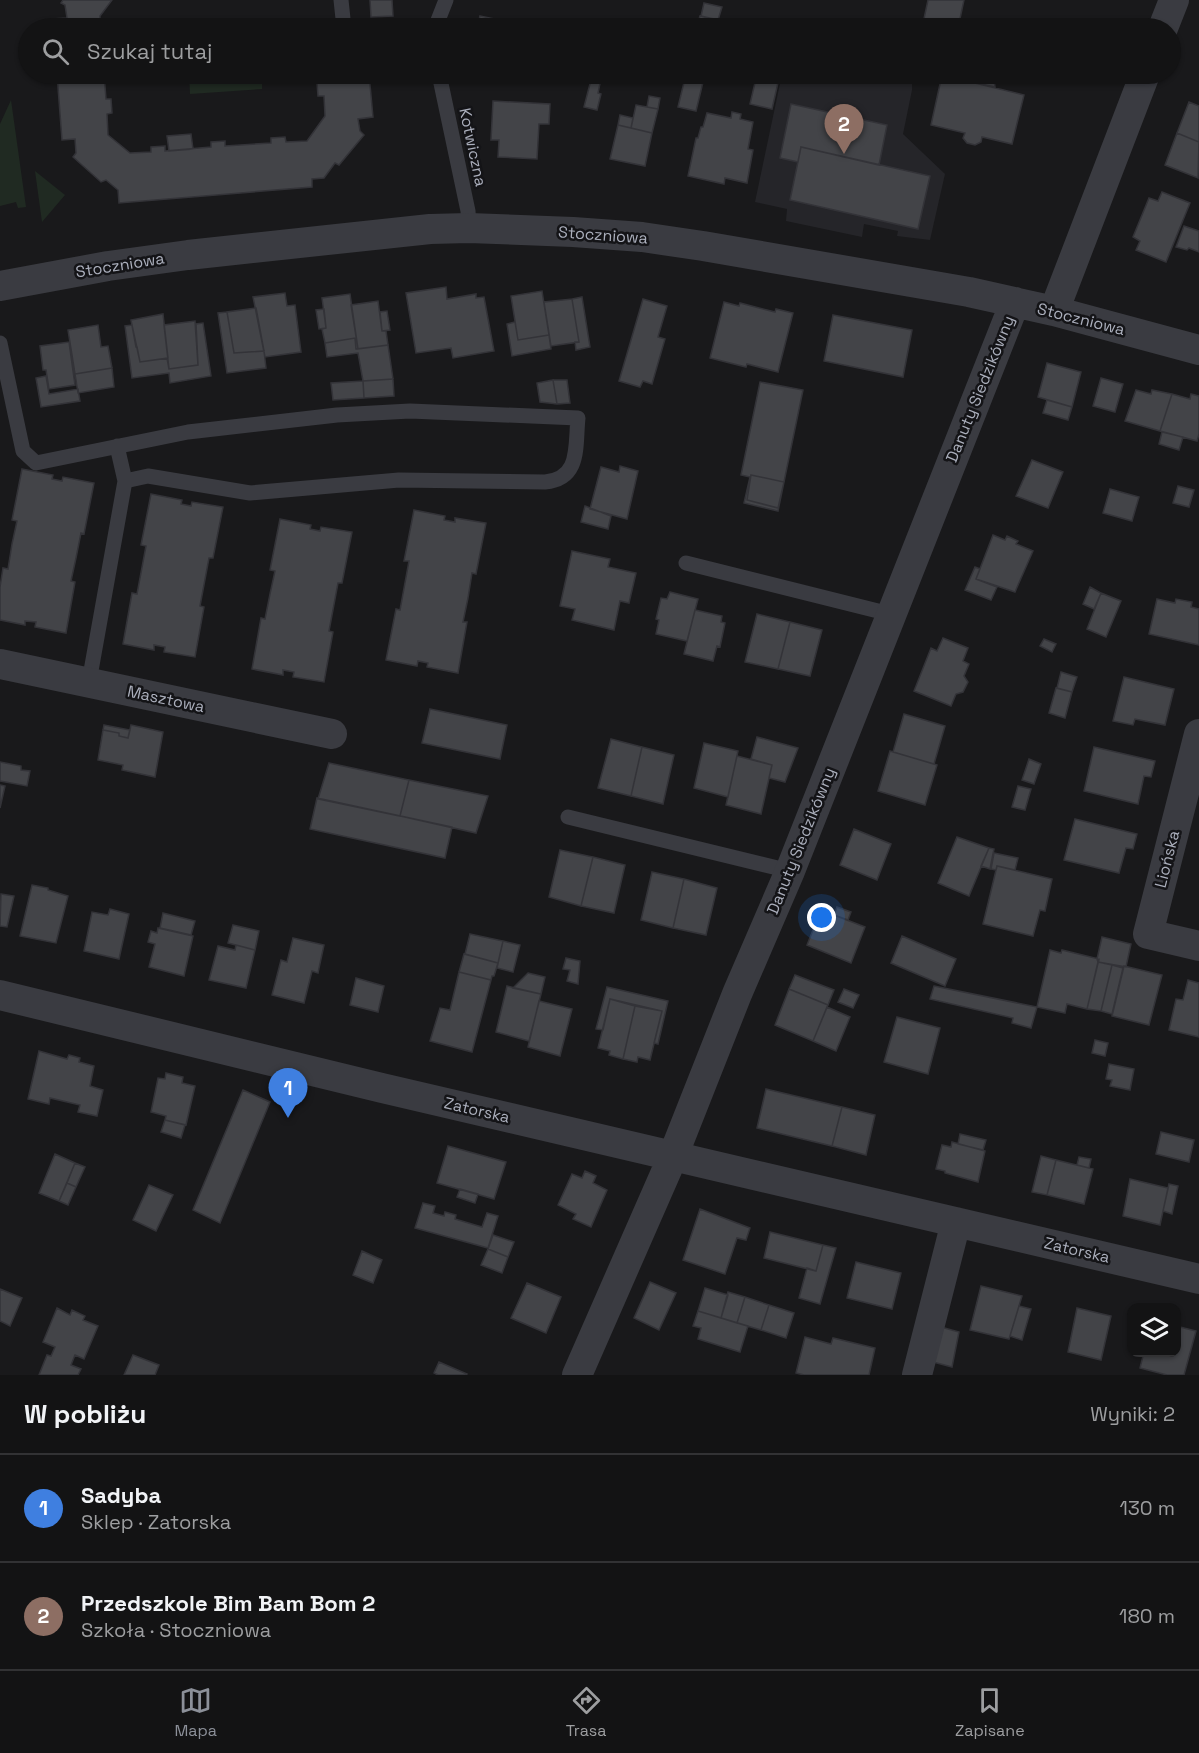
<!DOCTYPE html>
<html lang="pl">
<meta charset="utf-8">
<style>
:root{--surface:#131314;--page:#202022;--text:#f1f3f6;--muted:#9d9ea0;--line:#323234;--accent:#8c9099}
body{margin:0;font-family:"Space Grotesk",sans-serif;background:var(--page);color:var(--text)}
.controls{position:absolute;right:18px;bottom:18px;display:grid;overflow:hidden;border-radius:12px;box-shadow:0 2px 4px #0004}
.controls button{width:54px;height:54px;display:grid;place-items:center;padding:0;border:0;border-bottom:2px solid var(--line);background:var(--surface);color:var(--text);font:30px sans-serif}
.you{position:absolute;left:822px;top:918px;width:21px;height:21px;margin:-15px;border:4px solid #fff;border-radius:50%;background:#1a73e8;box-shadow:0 0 0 9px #1a73e833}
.badge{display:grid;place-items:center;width:39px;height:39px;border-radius:50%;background:var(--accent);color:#fff;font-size:20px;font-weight:700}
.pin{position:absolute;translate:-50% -50px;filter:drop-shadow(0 2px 3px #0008)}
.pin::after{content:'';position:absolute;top:32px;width:21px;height:18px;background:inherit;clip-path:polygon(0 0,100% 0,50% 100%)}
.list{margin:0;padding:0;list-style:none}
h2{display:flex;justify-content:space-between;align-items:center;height:78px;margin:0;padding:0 24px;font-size:26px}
h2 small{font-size:20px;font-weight:400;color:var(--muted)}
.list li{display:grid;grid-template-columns:39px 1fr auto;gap:18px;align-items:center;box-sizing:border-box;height:108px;padding:0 24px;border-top:2px solid var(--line)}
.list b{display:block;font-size:22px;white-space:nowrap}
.list p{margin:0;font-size:20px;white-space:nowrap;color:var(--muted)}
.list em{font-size:20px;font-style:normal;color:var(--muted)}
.icon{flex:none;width:33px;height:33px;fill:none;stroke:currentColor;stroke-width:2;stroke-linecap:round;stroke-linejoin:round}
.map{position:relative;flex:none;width:1199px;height:1375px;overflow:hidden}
.search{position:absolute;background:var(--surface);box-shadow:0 2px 4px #0004;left:18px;right:18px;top:18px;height:66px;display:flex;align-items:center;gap:15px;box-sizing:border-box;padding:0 21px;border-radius:33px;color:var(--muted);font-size:22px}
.sheet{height:294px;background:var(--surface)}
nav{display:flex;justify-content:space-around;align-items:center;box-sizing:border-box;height:84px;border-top:2px solid var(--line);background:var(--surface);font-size:16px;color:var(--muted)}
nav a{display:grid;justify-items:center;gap:3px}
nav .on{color:var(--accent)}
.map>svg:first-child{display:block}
.built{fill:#252529}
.green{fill:#202a22}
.building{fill:#434448;stroke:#333338;stroke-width:1.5}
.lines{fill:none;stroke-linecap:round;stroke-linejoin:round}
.lane{stroke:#3a3b41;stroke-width:15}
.street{stroke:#3a3b41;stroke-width:30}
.labels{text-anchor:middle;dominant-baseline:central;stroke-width:5;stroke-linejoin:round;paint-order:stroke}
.street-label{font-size:16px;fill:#abafbc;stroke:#141417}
</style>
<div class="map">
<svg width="1199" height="1375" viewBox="0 0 1199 1375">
<rect width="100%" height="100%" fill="#19191b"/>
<!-- built -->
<path class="built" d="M 782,74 L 912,74 L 912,90 L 903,134 L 945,174 L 930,240 L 897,236 L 898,231 L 864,224 L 862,237 L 786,221 L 787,209 L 755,202 Z"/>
<!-- green -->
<path class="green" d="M 189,74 L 262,74 L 262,89 L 190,94 Z
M 11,100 L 26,207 L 18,208 L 16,202 L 0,206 L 0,124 Z
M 35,171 L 65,195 L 42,222 Z"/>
<!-- building -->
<path class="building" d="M 63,0 L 112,0 L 100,16 L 100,28 L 53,28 L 52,19 L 67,18 L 65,5 L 61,3 Z
M 370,0 L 392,0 L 393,16 L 371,17 Z
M 928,0 L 964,0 L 958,28 L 922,28 Z
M 704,3 L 722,7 L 718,20 L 701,16 Z
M 480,16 L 538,28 L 477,28 Z
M 700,16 L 717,20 L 716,27 L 698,23 Z
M 698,23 L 716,27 L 716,28 L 697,28 Z
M 57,74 L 104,74 L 106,99 L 111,99 L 112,113 L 107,114 L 108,135 L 130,153 L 151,152 L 151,147 L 165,146 L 165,151 L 211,147 L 211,142 L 225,141 L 225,146 L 271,143 L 271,138 L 285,137 L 286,142 L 307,141 L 325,116 L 324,96 L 318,96 L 317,83 L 322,83 L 322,74 L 369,74 L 373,117 L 358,119 L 360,131 L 364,135 L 339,165 L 335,163 L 324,178 L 312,179 L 312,187 L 119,203 L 118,190 L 106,180 L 101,182 L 73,157 L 76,153 L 75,139 L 62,140 Z
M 686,74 L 705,74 L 696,111 L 678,107 Z
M 757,74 L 780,74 L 772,109 L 750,104 Z
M 979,74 L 985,74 L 994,78 L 995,87 L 972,82 L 973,77 Z
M 942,75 L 1024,95 L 1012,144 L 982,137 L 981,142 L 975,145 L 967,143 L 963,138 L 965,133 L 931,125 Z
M 592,76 L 601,79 L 598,93 L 601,94 L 597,110 L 584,107 Z
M 649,96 L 660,98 L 658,109 L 647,107 Z
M 493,101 L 550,104 L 549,124 L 539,124 L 537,159 L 498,157 L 499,140 L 491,140 Z
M 1189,102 L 1199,106 L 1199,142 L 1177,133 Z
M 791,104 L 887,125 L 879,165 L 801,147 L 798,162 L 780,158 Z
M 636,105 L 658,109 L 652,133 L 631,128 Z
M 732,112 L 741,114 L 740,119 L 753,122 L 748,149 L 753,150 L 747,183 L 725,178 L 724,184 L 688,176 L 696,138 L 698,138 L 701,127 L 703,127 L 707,113 L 731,118 Z
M 620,115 L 633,118 L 631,128 L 618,125 Z
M 618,125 L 652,133 L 645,166 L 610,159 Z
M 1177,133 L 1199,142 L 1198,178 L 1165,165 Z
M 191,134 L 193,149 L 169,151 L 167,136 Z
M 801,147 L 930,176 L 918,229 L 790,200 Z
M 1162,192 L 1190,203 L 1166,262 L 1136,250 L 1140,241 L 1133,237 L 1149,198 L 1158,201 Z
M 1184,226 L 1199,231 L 1199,252 L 1189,248 L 1187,250 L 1176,247 Z
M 446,287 L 447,299 L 476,294 L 476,298 L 484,297 L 494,351 L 453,358 L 451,348 L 416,353 L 406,293 Z
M 542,291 L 549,335 L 518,340 L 511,296 Z
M 285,293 L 287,306 L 295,305 L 301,352 L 265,357 L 253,297 Z
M 350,294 L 358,349 L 356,349 L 355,338 L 325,343 L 322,329 L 326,328 L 322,298 Z
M 582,297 L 590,347 L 576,350 L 575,342 L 579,342 L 572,299 Z
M 572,299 L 579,342 L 551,346 L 544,302 Z
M 643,299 L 667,306 L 658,337 L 665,339 L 652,384 L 643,381 L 640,387 L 619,381 Z
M 378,301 L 382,331 L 386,331 L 388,345 L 358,349 L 351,305 Z
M 724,302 L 739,306 L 740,303 L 775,312 L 776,309 L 793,313 L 778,372 L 747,364 L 746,367 L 710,358 Z
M 256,308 L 264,351 L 234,353 L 227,312 Z
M 324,309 L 326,328 L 319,329 L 316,310 Z
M 387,311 L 390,330 L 382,331 L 380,312 Z
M 227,312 L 234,353 L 264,351 L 266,368 L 227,373 L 218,313 Z
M 163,314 L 168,358 L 140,362 L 137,347 L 136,347 L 131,320 Z
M 833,315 L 912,330 L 903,377 L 824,361 Z
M 195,321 L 198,365 L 169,369 L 164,325 Z
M 515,322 L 518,340 L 549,335 L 551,349 L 512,356 L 507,324 Z
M 203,323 L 211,376 L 170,383 L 169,373 L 132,378 L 125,326 L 132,325 L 140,362 L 167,358 L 169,369 L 198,365 L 196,324 Z
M 98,325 L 101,347 L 108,346 L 112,368 L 75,374 L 68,330 Z
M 355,338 L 356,349 L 388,345 L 393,379 L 363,381 L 358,353 L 327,357 L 325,343 Z
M 69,342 L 75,385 L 49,389 L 46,370 L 43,370 L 40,346 Z
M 1047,363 L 1081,372 L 1072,407 L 1038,397 Z
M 112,368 L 114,387 L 78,393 L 75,374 Z
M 46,376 L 49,394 L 78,389 L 80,401 L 41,407 L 36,378 Z
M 1101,378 L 1123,384 L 1115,412 L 1093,406 Z
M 393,379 L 394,396 L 364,398 L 363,381 Z
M 553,380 L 567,380 L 570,403 L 557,404 Z
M 553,380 L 557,404 L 540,402 L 537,383 Z
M 363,381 L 364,398 L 333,400 L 331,383 Z
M 760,382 L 803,390 L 778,511 L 744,503 L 750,477 L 741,475 Z
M 1136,390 L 1151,394 L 1152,390 L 1172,394 L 1160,431 L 1125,421 Z
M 1172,394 L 1190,399 L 1191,394 L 1199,396 L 1199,434 L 1197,441 L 1160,431 Z
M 1047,400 L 1072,407 L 1068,420 L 1043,413 Z
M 1162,432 L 1183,437 L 1179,450 L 1159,444 Z
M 1032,460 L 1063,472 L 1048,508 L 1016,496 Z
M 620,466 L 638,471 L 627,519 L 590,509 L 601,467 L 619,472 Z
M 22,469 L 53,475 L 52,479 L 62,481 L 63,477 L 94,483 L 84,534 L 81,533 L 76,558 L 71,581 L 75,582 L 66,633 L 35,627 L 36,622 L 25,621 L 25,625 L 0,620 L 0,587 L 3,568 L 8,569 L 12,544 L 17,521 L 12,520 Z
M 751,475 L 784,482 L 778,508 L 747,500 Z
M 1178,486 L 1194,490 L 1189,507 L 1173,503 Z
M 1110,489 L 1139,497 L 1132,521 L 1103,513 Z
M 151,494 L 182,500 L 181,504 L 191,506 L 192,502 L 223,507 L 213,558 L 209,558 L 200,606 L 204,607 L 195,657 L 164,652 L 165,647 L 154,645 L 154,650 L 123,644 L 132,593 L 137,594 L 146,546 L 141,545 Z
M 585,506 L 611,516 L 608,529 L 581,522 Z
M 414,510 L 445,516 L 444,520 L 455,522 L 455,518 L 486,523 L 476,574 L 472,573 L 468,598 L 463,622 L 467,622 L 458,673 L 427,667 L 428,663 L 418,661 L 417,666 L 386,660 L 396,609 L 400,610 L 409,561 L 404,561 Z
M 280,519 L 311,525 L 310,529 L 320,531 L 321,527 L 352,532 L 342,583 L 338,583 L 329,631 L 333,632 L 324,682 L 293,677 L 294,672 L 283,670 L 283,675 L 252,669 L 261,618 L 265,619 L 270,594 L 275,571 L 270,570 Z
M 993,535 L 1005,540 L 1007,536 L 1018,541 L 1016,544 L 1033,551 L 1015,592 L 976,579 Z
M 572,551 L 610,559 L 608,567 L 636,573 L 629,603 L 620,601 L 614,630 L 572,620 L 575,609 L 560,606 Z
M 975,567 L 980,569 L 976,579 L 997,587 L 991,600 L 965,590 Z
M 1090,587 L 1101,593 L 1094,609 L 1083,604 Z
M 670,592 L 698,599 L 687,641 L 656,634 L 659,620 L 656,619 L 661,598 L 667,599 Z
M 1101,593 L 1121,601 L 1106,637 L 1087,629 Z
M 1157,599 L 1175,603 L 1176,599 L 1192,602 L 1191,607 L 1199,609 L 1199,645 L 1149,634 Z
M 695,610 L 722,616 L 721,622 L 725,623 L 720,647 L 717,646 L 713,661 L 684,654 Z
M 757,614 L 790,622 L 778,669 L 745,662 Z
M 790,622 L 822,630 L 810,676 L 778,669 Z
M 943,638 L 968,648 L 963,661 L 969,664 L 964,676 L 968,682 L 963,692 L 956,694 L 951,706 L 914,691 L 931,648 L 937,651 Z
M 1044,639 L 1056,644 L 1052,652 L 1040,646 Z
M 1061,672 L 1077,677 L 1072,692 L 1057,688 Z
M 1124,677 L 1174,689 L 1165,725 L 1135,719 L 1133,725 L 1113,721 Z
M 1056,688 L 1072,692 L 1065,718 L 1049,713 Z
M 430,709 L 507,725 L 500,759 L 422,743 Z
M 904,714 L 945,726 L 934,764 L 893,752 Z
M 104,725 L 130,730 L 128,738 L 119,736 L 119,733 L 103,730 Z
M 131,725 L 163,732 L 155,777 L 122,770 L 123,765 L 98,760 L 103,730 L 119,733 L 119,736 L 128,738 Z
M 757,737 L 798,748 L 785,782 L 769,778 L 772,765 L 751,759 Z
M 611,739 L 642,747 L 631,796 L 598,788 Z
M 704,743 L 738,751 L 728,797 L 694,788 Z
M 642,747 L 674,755 L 663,804 L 631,796 Z
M 1094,747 L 1155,761 L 1151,777 L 1144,776 L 1138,804 L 1084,791 Z
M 890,751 L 937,765 L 925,805 L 878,791 Z
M 737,756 L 772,765 L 761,814 L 726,805 Z
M 1029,759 L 1041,764 L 1034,784 L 1022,780 Z
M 0,762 L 21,766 L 21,770 L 30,771 L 27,786 L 0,781 Z
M 329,763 L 409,780 L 400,816 L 318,799 Z
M 409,780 L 488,796 L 476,833 L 400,816 Z
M 0,785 L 5,786 L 0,808 Z
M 1018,786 L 1031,789 L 1025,810 L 1012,807 Z
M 317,798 L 452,827 L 445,858 L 310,829 Z
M 1075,819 L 1137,834 L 1133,849 L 1126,848 L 1119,873 L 1064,860 Z
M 854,829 L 891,844 L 877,880 L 840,865 Z
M 957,837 L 989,848 L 969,896 L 938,883 Z
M 989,848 L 994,849 L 990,869 L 981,866 Z
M 560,850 L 593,857 L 581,906 L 549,897 Z
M 994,853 L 1018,858 L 1015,870 L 997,866 L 996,870 L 991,869 Z
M 593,857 L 625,865 L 614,913 L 581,906 Z
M 997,866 L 1052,879 L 1045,911 L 1040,910 L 1033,936 L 983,924 Z
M 652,872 L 684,879 L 673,928 L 641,920 Z
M 684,879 L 717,888 L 706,935 L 673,928 Z
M 32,885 L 48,888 L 48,890 L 68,896 L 56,943 L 20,936 Z
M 1,894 L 14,896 L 7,927 L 0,926 Z
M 837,907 L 851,912 L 848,920 L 834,915 Z
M 110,909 L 129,914 L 119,959 L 84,951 L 92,912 L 108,915 Z
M 821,910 L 865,927 L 851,963 L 807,945 Z
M 163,913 L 195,921 L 191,935 L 160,928 Z
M 233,925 L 259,931 L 255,950 L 228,943 Z
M 158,928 L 193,936 L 184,976 L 149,967 L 155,944 L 148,942 L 151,931 L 157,933 Z
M 470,934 L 503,941 L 498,963 L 465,954 Z
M 902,936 L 956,959 L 945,986 L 891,963 Z
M 1102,937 L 1131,944 L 1126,967 L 1098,962 L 1097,959 Z
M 293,938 L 324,945 L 318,973 L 312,971 L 304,1003 L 272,995 L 281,960 L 287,962 Z
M 503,941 L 520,945 L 513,972 L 497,968 Z
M 236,945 L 255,950 L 246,988 L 209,980 L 218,946 L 235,950 Z
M 1050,950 L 1061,953 L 1062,950 L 1099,959 L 1087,1009 L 1067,1004 L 1065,1013 L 1037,1007 Z
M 464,954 L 498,963 L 494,976 L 492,976 L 491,980 L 459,972 Z
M 566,958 L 580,961 L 578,984 L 567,981 L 570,970 L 563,969 Z
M 1098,962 L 1112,965 L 1101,1011 L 1087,1009 Z
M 1112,965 L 1123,968 L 1112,1014 L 1101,1011 Z
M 1124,966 L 1162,975 L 1149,1025 L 1112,1016 Z
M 459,972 L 491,980 L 472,1052 L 430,1041 L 440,1008 L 450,1010 Z
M 528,973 L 545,977 L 541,994 L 513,988 Z
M 795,975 L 834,990 L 828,1005 L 789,989 Z
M 356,978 L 384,986 L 378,1012 L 350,1005 Z
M 1188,980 L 1199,983 L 1199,1037 L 1169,1030 L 1176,999 L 1183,1000 Z
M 507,986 L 541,994 L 529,1041 L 496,1032 Z
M 934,986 L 1037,1007 L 1031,1028 L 1012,1023 L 1013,1018 L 930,999 Z
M 607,987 L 668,1001 L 658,1044 L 654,1043 L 662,1011 L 610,999 L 603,1030 L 596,1029 Z
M 789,989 L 828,1005 L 813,1041 L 775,1025 Z
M 844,989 L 859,995 L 853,1008 L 838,1002 Z
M 610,999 L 635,1006 L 623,1059 L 609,1055 L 610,1051 L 598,1048 Z
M 539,1001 L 572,1009 L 560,1056 L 528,1047 Z
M 635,1006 L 662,1011 L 650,1060 L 638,1057 L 637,1062 L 623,1059 Z
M 827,1007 L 850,1017 L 836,1051 L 813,1041 Z
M 897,1017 L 940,1028 L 928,1074 L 884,1062 Z
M 1095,1040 L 1108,1043 L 1105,1056 L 1092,1053 Z
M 39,1051 L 67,1059 L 69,1055 L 80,1058 L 79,1062 L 94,1066 L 90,1086 L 103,1090 L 97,1116 L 78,1112 L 80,1105 L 50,1098 L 49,1104 L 28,1099 Z
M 1109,1064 L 1134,1069 L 1130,1090 L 1110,1086 L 1112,1080 L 1106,1079 Z
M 166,1073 L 183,1077 L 182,1083 L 195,1086 L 186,1125 L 165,1120 L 166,1116 L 151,1112 L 158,1078 L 165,1079 Z
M 766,1089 L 842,1107 L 832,1146 L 757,1128 Z
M 243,1090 L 270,1102 L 220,1223 L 193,1210 Z
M 842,1107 L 875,1115 L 866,1155 L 832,1146 Z
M 165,1120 L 185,1125 L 181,1138 L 161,1132 Z
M 1161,1132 L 1194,1140 L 1189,1162 L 1156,1154 Z
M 960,1134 L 986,1140 L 983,1150 L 958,1144 Z
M 952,1142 L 985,1151 L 978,1182 L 945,1173 L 945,1171 L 936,1169 L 942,1145 L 951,1147 Z
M 448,1146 L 506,1162 L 494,1199 L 437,1183 Z
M 55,1154 L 75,1163 L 59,1201 L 39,1193 Z
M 1041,1156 L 1056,1160 L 1047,1195 L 1032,1192 Z
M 1079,1157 L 1091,1159 L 1089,1168 L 1077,1165 Z
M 1056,1160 L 1093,1169 L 1084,1204 L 1047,1195 Z
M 75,1163 L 85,1167 L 76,1187 L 67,1183 Z
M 585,1171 L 596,1176 L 593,1183 L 607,1190 L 591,1227 L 573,1219 L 576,1214 L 558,1205 L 572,1174 L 582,1178 Z
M 1130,1179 L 1168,1188 L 1160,1225 L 1123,1216 Z
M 67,1183 L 76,1187 L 68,1205 L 59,1201 Z
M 1169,1184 L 1178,1186 L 1172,1214 L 1163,1211 Z
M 149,1185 L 173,1195 L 156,1231 L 133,1220 Z
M 460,1189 L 478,1194 L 475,1203 L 457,1197 Z
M 423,1203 L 435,1206 L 433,1213 L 444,1216 L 445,1212 L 456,1215 L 455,1219 L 482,1227 L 487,1213 L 498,1216 L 488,1248 L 415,1228 Z
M 700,1209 L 750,1228 L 746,1240 L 737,1238 L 725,1274 L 683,1260 Z
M 770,1232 L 823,1245 L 816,1271 L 764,1258 Z
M 493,1235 L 514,1242 L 508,1257 L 488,1249 Z
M 823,1245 L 836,1248 L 820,1304 L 799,1298 L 807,1268 L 816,1271 Z
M 488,1249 L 508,1257 L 502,1273 L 481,1265 Z
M 362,1251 L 382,1260 L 373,1283 L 353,1275 Z
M 856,1262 L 901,1273 L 892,1309 L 847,1298 Z
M 650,1282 L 676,1293 L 659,1330 L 634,1318 Z
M 527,1283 L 561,1297 L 546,1333 L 511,1318 Z
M 981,1286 L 1022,1296 L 1009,1339 L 970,1330 Z
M 705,1288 L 728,1295 L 721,1318 L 698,1311 Z
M 0,1289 L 22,1298 L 10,1326 L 0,1321 Z
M 728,1292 L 745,1297 L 737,1323 L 721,1318 Z
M 745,1297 L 769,1305 L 761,1330 L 737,1323 Z
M 769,1305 L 794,1313 L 786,1338 L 761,1330 Z
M 1019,1306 L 1031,1309 L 1022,1340 L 1010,1336 Z
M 57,1308 L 70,1315 L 72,1310 L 85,1316 L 83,1320 L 98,1326 L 84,1359 L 75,1355 L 71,1365 L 81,1369 L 78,1375 L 39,1375 L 47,1355 L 51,1356 L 55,1347 L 43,1342 Z
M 1077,1308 L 1111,1316 L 1101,1360 L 1068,1352 Z
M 698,1311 L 748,1326 L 740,1352 L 698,1339 L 701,1328 L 693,1326 Z
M 1176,1326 L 1196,1331 L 1184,1375 L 1167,1375 L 1140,1368 L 1144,1352 L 1176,1352 Z
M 941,1327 L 959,1332 L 952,1367 L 933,1362 Z
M 805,1337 L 831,1344 L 833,1338 L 875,1348 L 869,1375 L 804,1375 L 796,1373 Z
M 133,1355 L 159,1365 L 155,1375 L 124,1375 Z
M 439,1362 L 467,1374 L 466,1375 L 438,1375 L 434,1373 Z"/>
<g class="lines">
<!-- lane -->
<path class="lane" d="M 341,0 L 344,28
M 370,28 L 420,28
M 435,28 L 446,0
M 439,74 L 468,211 L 469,228
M 0,343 L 23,451 L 36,463 L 188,432 L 337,415 L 410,411 L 578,418 C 575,446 581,479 545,482 L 399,480 L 250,493 L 148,476 L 125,481 L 117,446
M 686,563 L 890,614
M 89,682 L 125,481
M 568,817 L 790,871"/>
<!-- street -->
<path class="street" d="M 1163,28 L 1174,0
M 0,286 L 108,266 L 188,255 L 430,229 L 469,228 L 573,232 L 642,237 L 703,246 L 969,292 L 1054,311 L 1199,350
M 1054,311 L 1145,74
M 0,664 L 332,734
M 1199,734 L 1148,934 L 1199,946
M 0,995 L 382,1088 L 1199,1279
M 577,1375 L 673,1156 L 737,994 L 790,871 L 1015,302
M 917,1375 L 956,1222"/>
</g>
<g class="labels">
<!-- street labels -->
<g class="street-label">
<text transform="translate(473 147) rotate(78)">Kotwiczna</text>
<text transform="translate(603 235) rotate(4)">Stoczniowa</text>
<text transform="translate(120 265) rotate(-9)">Stoczniowa</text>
<text transform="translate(1081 319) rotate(14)">Stoczniowa</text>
<text transform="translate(980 389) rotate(-68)">Danuty Siedzikówny</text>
<text transform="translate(166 699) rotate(12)">Masztowa</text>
<text transform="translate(801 841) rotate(-68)">Danuty Siedzikówny</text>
<text transform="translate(1167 859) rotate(-76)">Liońska</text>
<text transform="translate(477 1110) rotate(13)">Zatorska</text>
<text transform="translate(1077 1250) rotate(13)">Zatorska</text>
</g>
</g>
</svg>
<div class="controls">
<button><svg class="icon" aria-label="layers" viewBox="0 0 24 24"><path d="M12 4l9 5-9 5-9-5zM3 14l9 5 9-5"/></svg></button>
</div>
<div class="you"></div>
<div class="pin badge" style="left:288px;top:1118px;background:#3f7fe0">1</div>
<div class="pin badge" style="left:844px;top:154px;background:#8d6e63">2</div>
<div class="search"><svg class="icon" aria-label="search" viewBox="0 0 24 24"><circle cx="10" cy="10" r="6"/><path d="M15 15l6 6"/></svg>Szukaj tutaj</div>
</div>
<section class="sheet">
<h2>W pobliżu<small>Wyniki: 2</small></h2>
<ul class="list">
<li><span class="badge" style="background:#3f7fe0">1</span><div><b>Sadyba</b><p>Sklep · Zatorska</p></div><em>130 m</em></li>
<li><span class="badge" style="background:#8d6e63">2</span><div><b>Przedszkole Bim Bam Bom 2</b><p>Szkoła · Stoczniowa</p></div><em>180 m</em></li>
</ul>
</section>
<nav>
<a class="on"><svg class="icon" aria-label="map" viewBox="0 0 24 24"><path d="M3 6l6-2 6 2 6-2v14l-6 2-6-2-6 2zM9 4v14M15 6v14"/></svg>Mapa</a>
<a><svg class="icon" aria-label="directions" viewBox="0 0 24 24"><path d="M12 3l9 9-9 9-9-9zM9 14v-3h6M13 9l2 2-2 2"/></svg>Trasa</a>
<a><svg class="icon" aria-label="saved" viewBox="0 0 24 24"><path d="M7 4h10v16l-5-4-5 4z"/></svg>Zapisane</a>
</nav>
